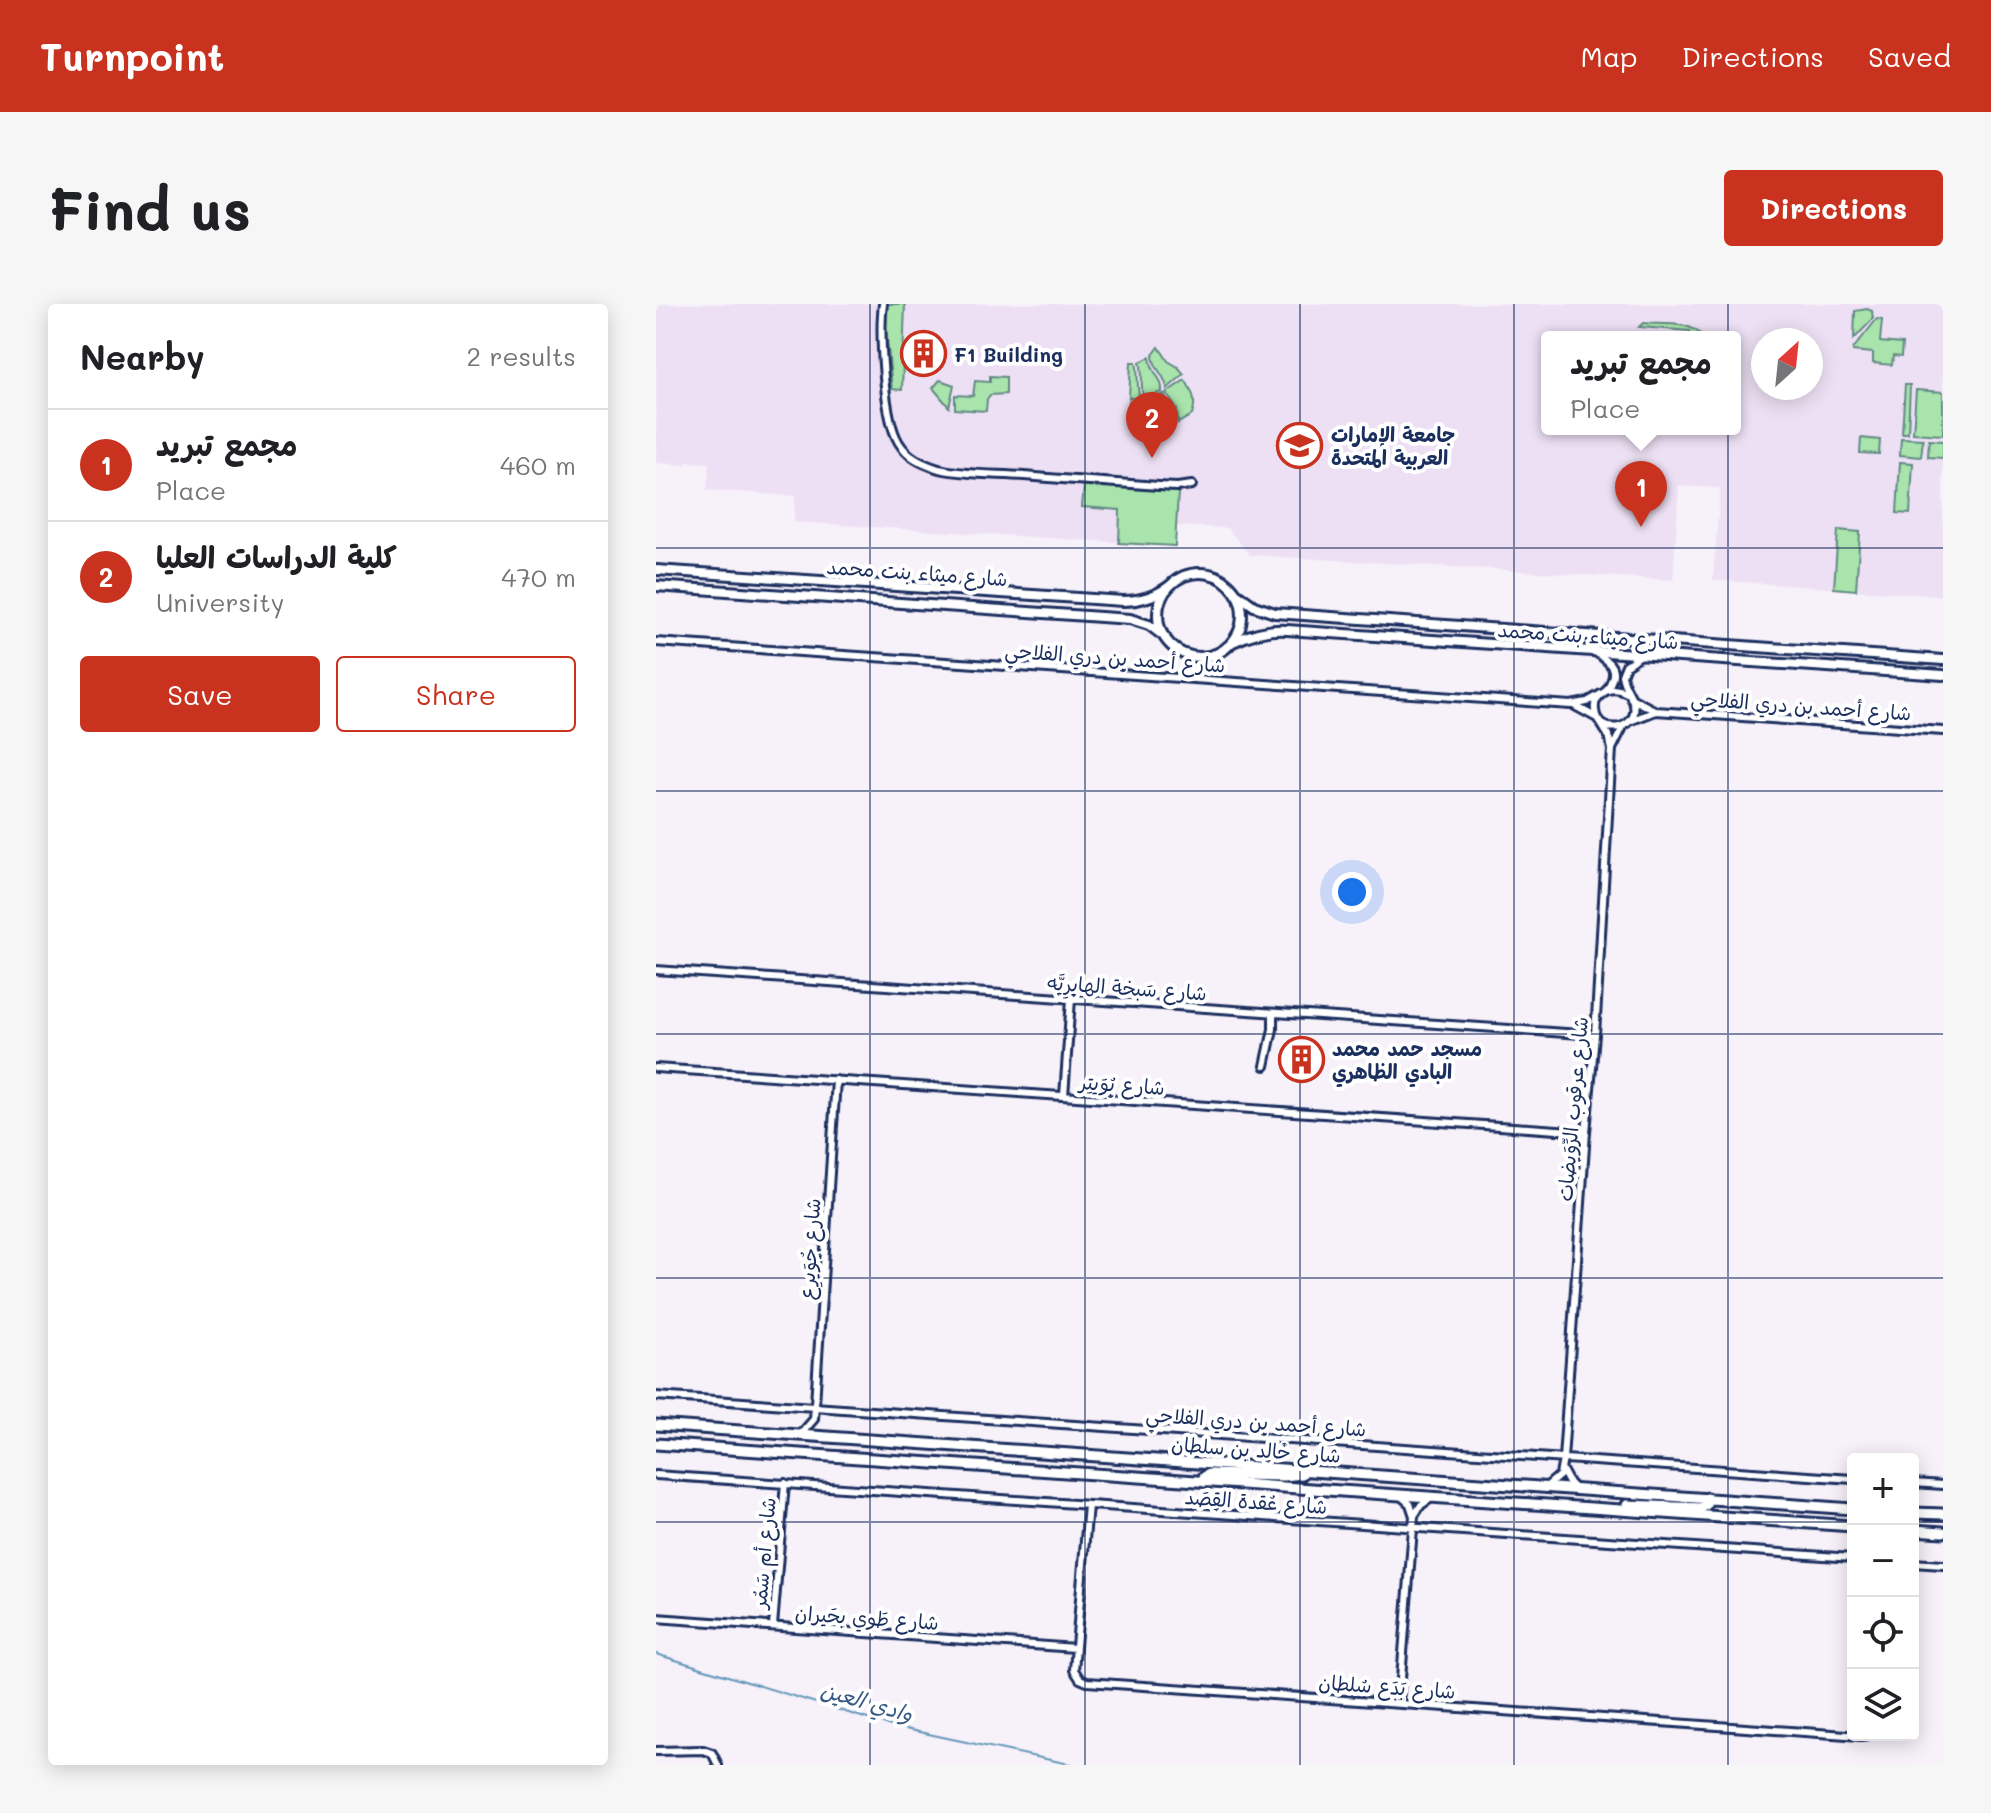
<!DOCTYPE html>
<meta charset="utf-8">
<style>
:root{--surface:#fff;--page:#f6f6f6;--text:#202124;--muted:#757577;--line:#e0e0e0;--accent:#c8321e}
body{margin:0;font-family:Mali,"Playpen Sans Arabic",sans-serif;background:var(--page);color:var(--text)}
.controls{position:absolute;right:24px;bottom:24px;display:grid;overflow:hidden;border-radius:8px;box-shadow:0 4px 20px #0003}
.controls button{width:72px;height:72px;display:grid;place-items:center;padding:0;border:0;border-bottom:2px solid var(--line);background:var(--surface);color:var(--text);font:40px sans-serif}
.compass{position:absolute;left:1095px;top:24px;width:72px;height:72px;border-radius:50%;background:var(--surface);box-shadow:0 4px 20px #0003;rotate:27deg}
.you{position:absolute;left:696px;top:588px;width:28px;height:28px;margin:-20px;border:6px solid #fff;border-radius:50%;background:#1a73e8;box-shadow:0 0 0 12px #1a73e833}
.badge{display:grid;place-items:center;width:52px;height:52px;border-radius:50%;background:var(--accent);color:#fff;font-size:26px;font-weight:700}
.pin{position:absolute;translate:-50% -66px;filter:drop-shadow(0 2px 4px #0008)}
.pin::after{content:'';position:absolute;top:42px;width:28px;height:24px;background:inherit;clip-path:polygon(0 0,100% 0,50% 100%)}
.popup{position:absolute;left:885px;top:27px;width:200px;height:104px;box-sizing:border-box;display:grid;place-content:center;border-radius:8px;background:var(--surface);filter:drop-shadow(0 2px 6px #0005);font-size:26px;white-space:nowrap;color:var(--muted)}
.popup b{font-size:30px;color:var(--text)}
.popup::after{content:'';position:absolute;left:50%;top:100%;margin-left:-16px;border:16px solid transparent;border-top-color:var(--surface)}
.list{margin:0;padding:0;list-style:none}
h2{display:flex;justify-content:space-between;align-items:center;height:104px;margin:0;padding:0 32px;font-size:34px}
h2 small{font-size:26px;font-weight:400;color:var(--muted)}
.list li{display:grid;grid-template-columns:52px 1fr auto;gap:24px;align-items:center;box-sizing:border-box;height:112px;padding:0 32px;border-top:2px solid var(--line)}
.list b{display:block;font-size:30px;white-space:nowrap}
.list p{margin:0;font-size:26px;white-space:nowrap;color:var(--muted)}
.list em{font-size:26px;font-style:normal;color:var(--muted)}
.actions{display:flex;gap:16px;padding:24px 32px}
.actions a{flex:1;padding:18px 0;border:2px solid var(--accent);border-radius:8px;text-align:center;font-size:28px;color:var(--accent)}
.actions .main{background:var(--accent);color:#fff}
.icon{flex:none;width:44px;height:44px;fill:none;stroke:currentColor;stroke-width:2;stroke-linecap:round;stroke-linejoin:round}
.map{position:relative;flex:none;width:1287px;height:1461px;overflow:hidden;border-radius:8px}
header{display:flex;align-items:center;gap:48px;box-sizing:border-box;height:112px;padding:0 40px;background:var(--accent);color:#fff}
header strong{font-size:38px}
nav{display:flex;gap:44px;margin-inline-start:auto;font-size:28px}
.intro{display:flex;align-items:center;justify-content:space-between;box-sizing:border-box;height:192px;padding:0 48px}
h1{margin:0;font-size:56px}
.button{padding:20px 36px;border-radius:8px;background:var(--accent);color:#fff;font-size:28px;font-weight:700}
main{display:flex;gap:48px;padding:0 48px}
aside{flex:1;background:var(--surface);border-radius:8px;box-shadow:0 4px 20px #0003}
.map>svg:first-child{display:block}
.built{fill:#ede0f4;fill-rule:evenodd}
.green{fill:#a8e4ab;stroke:#628a84;stroke-width:2}
.lines{fill:none;stroke-linecap:round;stroke-linejoin:round}
.stream{stroke:#6497b9;stroke-width:2}
.street-casing{stroke:#1b2f5e;stroke-width:12}
.secondary-casing{stroke:#1b2f5e;stroke-width:14}
.primary-casing{stroke:#1b2f5e;stroke-width:15}
.street{stroke:#fff;stroke-width:6}
.secondary{stroke:#fff;stroke-width:8}
.primary{stroke:#fff;stroke-width:9}
.grid{fill:none;stroke:#1b2f5e;stroke-width:2;stroke-opacity:0.55}
.labels{text-anchor:middle;dominant-baseline:central;stroke-width:8;stroke-linejoin:round;paint-order:stroke}
.poi-label{font-size:20px;font-weight:bold;fill:#1b2f5e;stroke:#fff;text-anchor:start}
.street-label{font-size:20px;fill:#1b2f5e;stroke:#fff}
.water-label{font-size:22px;font-style:italic;fill:#395a84;stroke:#fff}
</style>
<header>
<strong>Turnpoint</strong>
<nav><a>Map</a><a>Directions</a><a>Saved</a></nav>
</header>
<div class="intro"><h1>Find us</h1><a class="button">Directions</a></div>
<main>
<aside>
<h2>Nearby<small>2 results</small></h2>
<ul class="list">
<li><span class="badge">1</span><div><b>مجمع تبريد</b><p>Place</p></div><em>460 m</em></li>
<li><span class="badge">2</span><div><b>كلية الدراسات العليا</b><p>University</p></div><em>470 m</em></li>
</ul>
<div class="actions"><a class="main">Save</a><a>Share</a></div>
</aside>
<div class="map">
<svg width="1287" height="1461" viewBox="0 0 1287 1461">
<rect width="100%" height="100%" fill="#f7f1fa"/>
<filter id="ink" filterUnits="userSpaceOnUse"><feTurbulence type="fractalNoise" baseFrequency=".0125" numOctaves="2"/><feDisplacementMap in="SourceGraphic" scale="16" xChannelSelector="R" yChannelSelector="G"/><feConvolveMatrix kernelMatrix="1 2 1 2 8 2 1 2 1" color-interpolation-filters="sRGB"/></filter>
<g filter="url(#ink)">
<!-- built -->
<path class="built" d="M 0,0 L 1287,0 L 1287,292 L 1057,276 L 1064,184 L 1023,182 L 1017,276 L 594,251 L 571,224 L 521,222 L 519,242 L 138,218 L 139,192 L 51,186 L 53,159 L 30,158 L 30,161 L 0,159 ZM 891,33 L 1079,33 L 1079,125 L 891,125 ZM 1107,36 L 1155,36 L 1155,84 L 1107,84 Z"/>
<!-- green -->
<path class="green" d="M 230,0 L 249,0 L 246,86 L 236,85 L 229,14 Z
M 1211,5 L 1216,7 L 1217,15 L 1198,35 L 1199,7 Z
M 1221,15 L 1226,16 L 1224,38 L 1246,40 L 1245,53 L 1237,52 L 1236,61 L 1217,59 L 1217,49 L 1197,47 L 1197,45 Z
M 987,19 C 1006,21 1034,16 1047,33 L 1034,33 L 1034,27 L 983,23 Z
M 503,43 L 512,57 L 522,63 L 528,70 L 511,85 C 510,71 497,65 497,51 Z
M 494,53 C 495,70 507,73 506,88 L 487,93 C 484,80 488,71 484,58 Z
M 475,58 L 480,58 C 483,70 480,83 484,94 L 473,94 Z
M 334,72 L 350,73 L 350,90 L 334,91 L 331,95 L 330,107 L 299,105 L 299,91 L 317,92 L 319,77 L 334,78 Z
M 284,76 L 298,81 L 293,103 L 277,84 Z
M 529,76 C 537,88 541,97 536,111 L 522,119 L 521,105 L 510,89 Z
M 1249,81 L 1254,81 L 1252,129 L 1246,129 Z
M 1260,86 L 1287,88 L 1287,131 L 1257,129 Z
M 508,90 L 517,108 L 518,120 L 490,121 L 488,97 Z
M 473,97 L 485,97 L 486,121 L 472,121 Z
M 1205,134 L 1224,136 L 1223,150 L 1204,149 Z
M 1245,134 L 1267,135 L 1265,153 L 1244,151 Z
M 1273,136 L 1287,137 L 1287,154 L 1272,153 Z
M 1244,158 L 1257,159 L 1254,210 L 1241,209 Z
M 428,181 L 522,188 L 519,242 L 463,239 L 464,206 L 426,203 Z
M 1182,226 L 1204,228 L 1200,286 L 1178,284 Z"/>
<g class="lines">
<!-- stream -->
<path class="stream" d="M 0,1350 L 235,1422 L 418,1461"/>
<defs>
<path id="street" d="M 227,0 C 223,29 228,107 240,133 C 243,140 250,148 255,152 C 263,158 273,162 283,165 C 310,171 340,170 368,172 C 419,176 470,180 521,183 L 536,181
M 0,338 L 915,401 L 931,398 L 945,390
M 938,347 C 955,359 964,365 951,385
M 971,389 C 963,385 954,383 947,389 C 941,393 938,399 939,406 C 941,433 983,427 978,401 C 976,391 968,384 966,371 L 970,361 L 985,351
M 975,394 L 1000,407 L 1287,427
M 919,402 L 941,414
M 974,417 L 1000,407
M 956,445 L 967,423
M 0,666 L 939,731
M 609,762 L 617,725 L 617,709
M 0,764 L 930,828
M 408,792 L 415,695
M 0,1092 L 1197,1175
M 144,1131 L 158,1115 L 180,776
M 906,1166 L 913,1179 L 920,1186
M 0,1171 L 1197,1254
M 1257,1179 L 1287,1181
M 890,1183 L 904,1171 L 907,1155 L 930,828 L 939,731 L 956,445 L 952,431 L 944,418
M 432,1201 L 418,1366 L 424,1375 L 431,1378 L 1205,1432 L 1212,1431
M 758,1212 L 765,1201 L 774,1195
M 1257,1259 L 1287,1261
M 0,1314 L 419,1344
M 117,1322 L 129,1179
M 743,1399 L 758,1212 L 754,1200 L 745,1192
M 0,1447 L 47,1446 L 56,1449 L 62,1461"/>
<path id="secondary" d="M 0,266 L 467,297 C 486,297 501,292 516,280
M502 311a42 42 0 1 1 84 0a42 42 0 1 1-84 0Z
M 0,282 L 474,315 L 493,321 L 509,333
M 580,289 L 598,302 L 619,309 L 1287,356
M 577,338 C 595,329 611,325 631,326 L 1287,371"/>
<path id="primary" d="M 0,1121 L 1197,1205
M 0,1140 L 1197,1222
M 548,1178 L 548,1173 L 553,1170 L 628,1172 L 646,1170
M 971,1201 L 1045,1204 L 1050,1201 L 1051,1194
M 1257,1209 L 1287,1210
M 1257,1226 L 1287,1228"/>
</defs>
<!-- street casing -->
<use href="#street" class="street-casing"/>
<!-- secondary casing -->
<use href="#secondary" class="secondary-casing"/>
<!-- primary casing -->
<use href="#primary" class="primary-casing"/>
<!-- street -->
<use href="#street" class="street"/>
<!-- secondary -->
<use href="#secondary" class="secondary"/>
<!-- primary -->
<use href="#primary" class="primary"/>
</g>
</g>
<!-- grid -->
<path class="grid" d="M 214,0 L 214,1461M 429,0 L 429,1461M 644,0 L 644,1461M 858,0 L 858,1461M 1072,0 L 1072,1461M 0,244 L 1287,244M 0,487 L 1287,487M 0,730 L 1287,730M 0,974 L 1287,974M 0,1218 L 1197,1218M 1257,1218 L 1287,1218"/>
<!-- icons -->
<defs>
<symbol id="building-ring" viewBox="-11 -11 22 22"><circle r="9.5" fill="#fff" stroke="#c8321e" stroke-width="1.5"/><path d="M-4-6H4V6H1V3H-1V6H-4ZM-2.5-4.3h1.7v1.8h-1.7ZM.8-4.3h1.7v1.8H.8ZM-2.5-1h1.7V.8h-1.7ZM.8-1h1.7V.8H.8Z" fill="#c8321e"/></symbol>
<symbol id="university-ring" viewBox="-11 -11 22 22"><circle r="9.5" fill="#fff" stroke="#c8321e" stroke-width="1.5"/><path d="M0-5L7-2L0 1L-7-2ZM-4 1L0 2.5L4 1V4Q0 6-4 4Z" fill="#c8321e"/></symbol>
</defs>
<g fill-rule="evenodd">
<use href="#building-ring" x="242" y="24" width="51" height="51"/>
<use href="#university-ring" x="618" y="116" width="51" height="51"/>
<use href="#building-ring" x="620" y="730" width="51" height="51"/>
</g>
<g class="labels">
<!-- poi labels -->
<g class="poi-label">
<text x="298" y="50">F1 Building</text>
<text x="675" y="130">جامعة الإمارات<tspan x="675" dy="23">العربية المتحدة</tspan></text>
<text x="676" y="744">مسجد حمد محمد<tspan x="676" dy="23">البادي الظاهري</tspan></text>
</g>
<!-- street labels -->
<g class="street-label">
<text transform="translate(261 268) rotate(4)">شارع ميثاء بنت محمد</text>
<text transform="translate(932 331) rotate(4)">شارع ميثاء بنت محمد</text>
<text transform="translate(459 353) rotate(4)">شارع أحمد بن دري الفلاحي</text>
<text transform="translate(1145 401) rotate(4)">شارع أحمد بن دري الفلاحي</text>
<text transform="translate(471 683) rotate(4)">شارع سَبخة الهايرِيَّه</text>
<text transform="translate(466 780) rotate(4)">شارع بُوَيتِر</text>
<text transform="translate(916 805) rotate(-85)">شارع عرقوب الرِّوَيضات</text>
<text transform="translate(153 945) rotate(-86)">شارع جُوَيرِع</text>
<text transform="translate(600 1117) rotate(4)">شارع أحمد بن دري الفلاحي</text>
<text transform="translate(600 1145) rotate(4)">شارع خالِد بن سلطان</text>
<text transform="translate(600 1197) rotate(4)">شارع عُقدة القِصَد</text>
<text transform="translate(107 1249) rotate(-85)">شارع أم سَمُر</text>
<text transform="translate(211 1313) rotate(4)">شارع طَوي بحَيران</text>
<text transform="translate(731 1382) rotate(4)">شارع بَدَع سُلطان</text>
</g>
<!-- water labels -->
<g class="water-label">
<text transform="translate(211 1397) rotate(16)">وادي العين</text>
</g>
</g>
</svg>
<div class="controls">
<button>+</button>
<button>−</button>
<button><svg class="icon" aria-label="locate" viewBox="0 0 24 24"><circle cx="12" cy="12" r="6"/><path d="M12 2v4M12 18v4M2 12h4M18 12h4"/></svg></button>
<button><svg class="icon" aria-label="layers" viewBox="0 0 24 24"><path d="M12 4l9 5-9 5-9-5zM3 14l9 5 9-5"/></svg></button>
</div>
<svg class="compass" viewBox="-18 -18 36 36"><path d="M0-13l5 13h-10z" fill="#e53935"/><path d="M0 13l5-13h-10z" fill="#757577"/></svg>
<div class="you"></div>
<div class="pin badge" style="left:985px;top:223px">1</div>
<div class="popup"><b>مجمع تبريد</b>Place</div>
<div class="pin badge" style="left:496px;top:154px">2</div>
</div>
</main>
